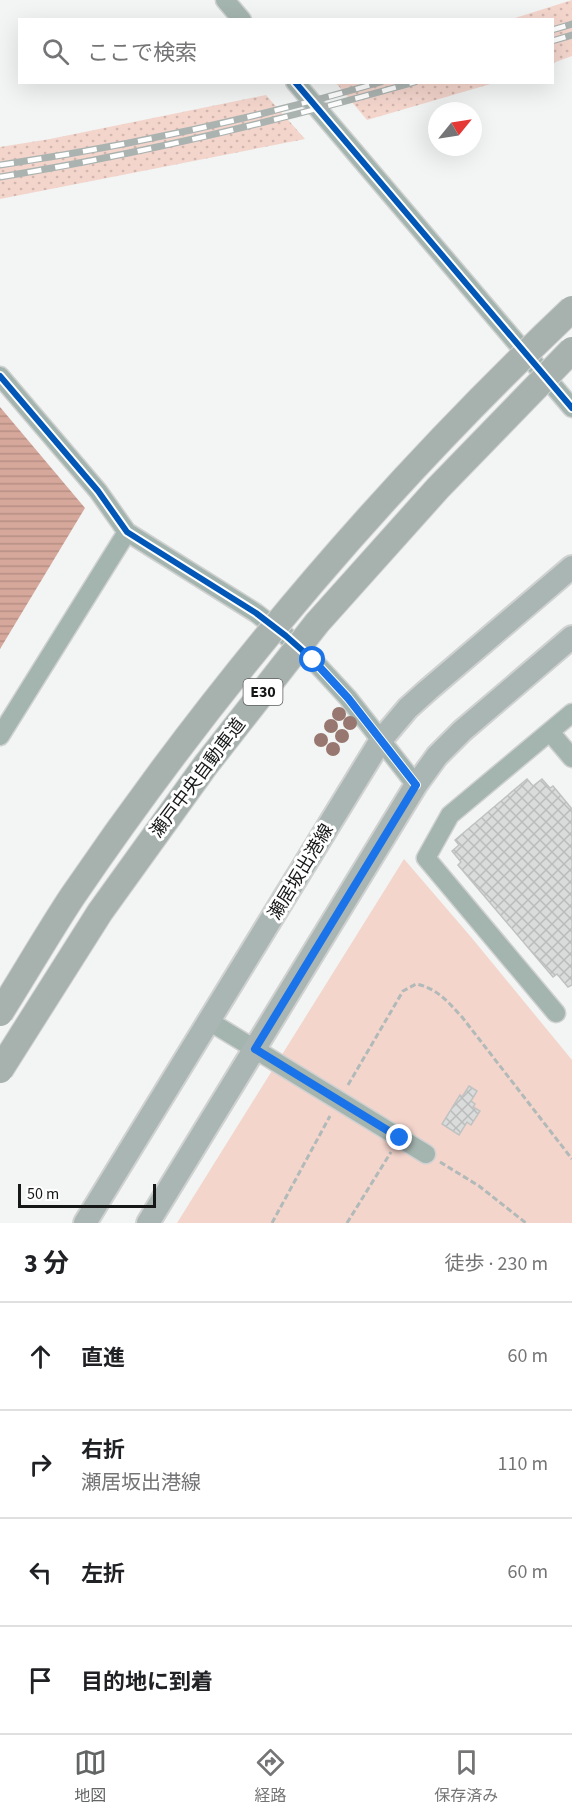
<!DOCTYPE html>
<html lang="ja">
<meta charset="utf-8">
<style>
:root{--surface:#fff;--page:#f2f2f2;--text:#202124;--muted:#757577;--line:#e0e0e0;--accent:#636564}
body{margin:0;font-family:"Source Sans 3","Noto Sans JP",sans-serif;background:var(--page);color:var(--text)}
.compass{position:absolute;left:428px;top:102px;width:54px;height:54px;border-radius:50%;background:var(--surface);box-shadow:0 6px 24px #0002;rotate:60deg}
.scale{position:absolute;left:18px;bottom:15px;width:138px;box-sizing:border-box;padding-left:6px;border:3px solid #161817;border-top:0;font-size:16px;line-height:21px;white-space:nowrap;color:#161817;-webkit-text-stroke:4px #fff;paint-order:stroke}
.stop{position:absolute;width:18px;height:18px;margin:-14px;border:4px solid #1a73e8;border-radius:50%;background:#fff}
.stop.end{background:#1a73e8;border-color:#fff;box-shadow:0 2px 6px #0008}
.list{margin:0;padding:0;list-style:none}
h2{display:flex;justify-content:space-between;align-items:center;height:78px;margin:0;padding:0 24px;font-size:26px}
h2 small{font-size:20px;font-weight:400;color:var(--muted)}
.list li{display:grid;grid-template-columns:39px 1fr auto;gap:18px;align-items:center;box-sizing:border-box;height:108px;padding:0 24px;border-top:2px solid var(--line)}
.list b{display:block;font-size:22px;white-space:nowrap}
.list p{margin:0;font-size:20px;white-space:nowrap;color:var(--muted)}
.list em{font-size:20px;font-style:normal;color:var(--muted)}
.icon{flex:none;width:33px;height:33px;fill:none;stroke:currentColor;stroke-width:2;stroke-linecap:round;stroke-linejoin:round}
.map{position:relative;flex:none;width:572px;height:1223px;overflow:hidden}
.search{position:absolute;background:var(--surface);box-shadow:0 6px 24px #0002;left:18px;right:18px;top:18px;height:66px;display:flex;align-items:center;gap:15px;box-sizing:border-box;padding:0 21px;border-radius:0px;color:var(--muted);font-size:22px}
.sheet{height:510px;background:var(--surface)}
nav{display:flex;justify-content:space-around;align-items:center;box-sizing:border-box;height:84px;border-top:2px solid var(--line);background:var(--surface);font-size:16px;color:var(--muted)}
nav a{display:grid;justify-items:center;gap:3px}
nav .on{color:var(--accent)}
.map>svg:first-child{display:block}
.grass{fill:url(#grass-dots)}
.park{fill:#f3d5cc}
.water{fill:url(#water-rules)}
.building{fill:url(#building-cross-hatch);stroke:#c0c2c2;stroke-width:1.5}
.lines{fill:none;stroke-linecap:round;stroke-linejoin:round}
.minor-casing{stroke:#d0d1d1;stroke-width:21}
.major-casing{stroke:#d0d1d1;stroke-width:26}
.path{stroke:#b1bab8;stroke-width:3;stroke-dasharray:6 3;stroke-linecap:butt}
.minor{stroke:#a4b4af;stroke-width:18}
.major{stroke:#aab6b3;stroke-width:22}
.rail-casing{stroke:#abb3b0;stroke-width:7}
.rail{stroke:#fff;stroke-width:4.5;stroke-dasharray:14;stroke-linecap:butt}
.highway-bridge-casing{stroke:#d0d1d1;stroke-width:28;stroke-linecap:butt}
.highway-bridge{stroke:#a7b2af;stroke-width:26}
.cycleway-casing{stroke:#fff;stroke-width:10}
.cycleway{stroke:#0057b8;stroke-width:6}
.tree{fill:#97776f}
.route{stroke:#1a73e8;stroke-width:8}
.labels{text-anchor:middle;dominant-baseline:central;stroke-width:6;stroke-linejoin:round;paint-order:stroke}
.shield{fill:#fff;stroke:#5c5d5d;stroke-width:1.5}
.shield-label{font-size:16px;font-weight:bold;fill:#161817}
.street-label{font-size:18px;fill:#161817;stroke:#fff}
</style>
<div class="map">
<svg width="572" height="1223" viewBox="0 0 572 1223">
<defs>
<pattern id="grass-dots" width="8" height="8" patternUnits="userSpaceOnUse" patternTransform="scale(1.5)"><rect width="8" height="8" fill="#f3d5cc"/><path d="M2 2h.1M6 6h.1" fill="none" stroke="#d0b6ae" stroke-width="1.8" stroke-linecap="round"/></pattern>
<pattern id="water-rules" width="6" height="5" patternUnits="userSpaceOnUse" patternTransform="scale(1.5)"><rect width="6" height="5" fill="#d6a79b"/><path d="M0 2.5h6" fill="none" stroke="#b78f85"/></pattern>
<pattern id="building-cross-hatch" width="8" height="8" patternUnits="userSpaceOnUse" patternTransform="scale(1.5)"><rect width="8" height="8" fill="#dadcdb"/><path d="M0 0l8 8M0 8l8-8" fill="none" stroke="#babcbb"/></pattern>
</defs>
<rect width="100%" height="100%" fill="#f2f5f4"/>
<!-- grass -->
<path class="grass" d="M 572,0 L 572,56 L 553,63 L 552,20 L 512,19 Z
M 336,83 L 494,83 L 367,120 Z
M 266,95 L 305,139 L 0,199 L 0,147 L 50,139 Z"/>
<!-- park -->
<path class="park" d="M 404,859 L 471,937 L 572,1060 L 572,1223 L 177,1223 Z"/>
<!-- water -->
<path class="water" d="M 0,407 L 85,508 L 0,649 Z"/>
<!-- building -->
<path class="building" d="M 527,779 L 533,786 L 542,779 L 550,788 L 553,786 L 572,809 L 572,985 L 568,987 L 557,974 L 553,977 L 458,865 L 461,862 L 452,851 L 459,845 L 455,840 Z
M 469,1086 L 477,1091 L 471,1101 L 475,1104 L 473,1107 L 480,1111 L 471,1125 L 467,1122 L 459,1135 L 442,1124 L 460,1095 L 462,1097 Z"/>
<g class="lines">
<defs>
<path id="minor" d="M 225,0 L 242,20
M 295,82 L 572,408
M 0,376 L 98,491 L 127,532 L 256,613 L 286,636 L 313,660 L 348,698 L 416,785
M 550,732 L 572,758
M 0,736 L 127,532
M 556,1013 L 426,858 L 450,815 L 572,713
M 209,1021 L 426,1154"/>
<path id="major" d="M 85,1223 L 381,740 L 408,708 L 428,690 L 572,567
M 148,1223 L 416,785 L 437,756 L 462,731 L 572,637"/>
</defs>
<!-- minor casing -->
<use href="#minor" class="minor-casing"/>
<!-- major casing -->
<use href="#major" class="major-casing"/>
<!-- path -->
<path class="path" d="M 348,1085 L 403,991 L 416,984 C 437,988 448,1002 462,1017 L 572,1159
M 440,1162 L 479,1186 L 526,1223
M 272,1223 L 330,1116
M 347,1223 L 391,1152"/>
<!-- minor -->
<use href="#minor" class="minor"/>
<!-- major -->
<use href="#major" class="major"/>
<defs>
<path id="rail" d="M 552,30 L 572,24
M 552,41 L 572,35
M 0,165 C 129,146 256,118 381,82
M 0,177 C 141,154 278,121 415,82"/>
</defs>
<!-- rail casing -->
<use href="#rail" class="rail-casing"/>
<!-- rail -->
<use href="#rail" class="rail"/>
<defs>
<path id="highway-bridge" d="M 0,1013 C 24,975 47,935 72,897 C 217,684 385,486 572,309
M 0,1070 L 100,912 L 205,766 L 317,623 L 438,488 L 572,350"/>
</defs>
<!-- highway-bridge casing -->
<use href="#highway-bridge" class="highway-bridge-casing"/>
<!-- highway-bridge -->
<use href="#highway-bridge" class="highway-bridge"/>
<defs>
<path id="cycleway" d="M 295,82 L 572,408
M 0,376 L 98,491 L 127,532 L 256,613 L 286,636 L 313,660 L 348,698 L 416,785"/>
</defs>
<!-- cycleway casing -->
<use href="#cycleway" class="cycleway-casing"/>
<!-- cycleway -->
<use href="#cycleway" class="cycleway"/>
</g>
<!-- trees -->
<g class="tree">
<circle cx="339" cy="714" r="7"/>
<circle cx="350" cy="723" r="7"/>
<circle cx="331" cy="726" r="7"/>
<circle cx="342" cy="736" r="7"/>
<circle cx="321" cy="740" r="7"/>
<circle cx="333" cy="749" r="7"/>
</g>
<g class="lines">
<!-- route -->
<path class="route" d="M 313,660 L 348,698 L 416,785 L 255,1049 L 400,1138"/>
</g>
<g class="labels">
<!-- shield labels -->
<rect class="shield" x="243.5" y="679" width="39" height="26" rx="4.5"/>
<g class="shield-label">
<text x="263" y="692">E30</text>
</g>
<!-- street labels -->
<g class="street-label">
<text transform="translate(198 778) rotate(-53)">瀬戸中央自動車道</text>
<text transform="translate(301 872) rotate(-59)">瀬居坂出港線</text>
</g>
</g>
</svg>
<svg class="compass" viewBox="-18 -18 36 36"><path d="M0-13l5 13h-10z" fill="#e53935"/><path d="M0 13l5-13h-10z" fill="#757577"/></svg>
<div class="scale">50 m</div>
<div class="stop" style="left:313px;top:660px"></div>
<div class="stop end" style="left:400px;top:1138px"></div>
<div class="search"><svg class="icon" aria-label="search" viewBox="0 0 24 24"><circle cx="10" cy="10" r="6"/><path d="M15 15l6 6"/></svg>ここで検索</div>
</div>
<section class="sheet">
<h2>3 分<small>徒歩 · 230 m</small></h2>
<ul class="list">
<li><svg class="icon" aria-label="ahead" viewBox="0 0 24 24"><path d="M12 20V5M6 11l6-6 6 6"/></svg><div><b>直進</b></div><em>60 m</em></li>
<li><svg class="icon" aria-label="right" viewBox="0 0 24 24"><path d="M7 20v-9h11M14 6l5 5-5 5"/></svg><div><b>右折</b><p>瀬居坂出港線</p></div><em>110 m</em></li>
<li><svg class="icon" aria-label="left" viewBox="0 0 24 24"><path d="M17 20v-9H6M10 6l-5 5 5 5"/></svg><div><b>左折</b></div><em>60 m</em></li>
<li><svg class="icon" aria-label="arrive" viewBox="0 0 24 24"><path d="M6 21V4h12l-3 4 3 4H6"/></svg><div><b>目的地に到着</b></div></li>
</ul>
</section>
<nav>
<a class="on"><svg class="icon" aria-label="map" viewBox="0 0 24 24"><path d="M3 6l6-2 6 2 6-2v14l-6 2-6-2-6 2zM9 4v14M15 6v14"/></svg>地図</a>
<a><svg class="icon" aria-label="directions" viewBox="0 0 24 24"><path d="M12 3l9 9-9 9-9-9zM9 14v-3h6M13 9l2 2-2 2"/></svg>経路</a>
<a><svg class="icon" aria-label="saved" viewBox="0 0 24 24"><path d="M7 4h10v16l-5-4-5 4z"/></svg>保存済み</a>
</nav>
